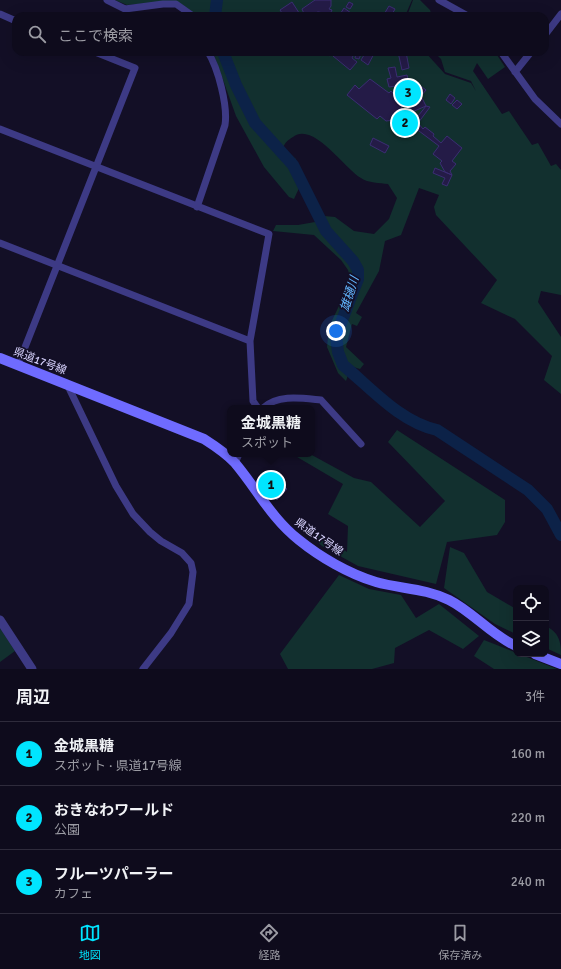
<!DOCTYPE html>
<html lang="ja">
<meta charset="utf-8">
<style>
:root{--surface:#0e0b1c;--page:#1c1929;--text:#f1f3f6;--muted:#9b9ba3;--line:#2e2b3b;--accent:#00e5ff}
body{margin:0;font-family:Signika,"Noto Sans JP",sans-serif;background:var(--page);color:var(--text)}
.controls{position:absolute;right:12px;bottom:12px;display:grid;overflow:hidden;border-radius:8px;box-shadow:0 4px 16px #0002}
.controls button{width:36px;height:36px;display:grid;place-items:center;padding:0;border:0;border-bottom:1px solid var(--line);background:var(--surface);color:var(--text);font:20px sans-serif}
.you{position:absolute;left:336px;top:331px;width:14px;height:14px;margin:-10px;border:3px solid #fff;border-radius:50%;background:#1a73e8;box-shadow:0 0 0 6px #1a73e833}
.badge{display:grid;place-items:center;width:26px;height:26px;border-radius:50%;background:var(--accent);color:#111;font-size:13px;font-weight:700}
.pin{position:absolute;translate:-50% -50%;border:2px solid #fff;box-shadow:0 1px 4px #0006}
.popup{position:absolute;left:227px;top:405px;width:88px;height:52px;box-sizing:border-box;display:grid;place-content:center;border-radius:8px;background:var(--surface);filter:drop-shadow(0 1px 3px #0005);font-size:13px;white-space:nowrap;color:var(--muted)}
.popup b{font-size:15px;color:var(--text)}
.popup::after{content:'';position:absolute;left:50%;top:100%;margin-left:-8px;border:8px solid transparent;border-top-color:var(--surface)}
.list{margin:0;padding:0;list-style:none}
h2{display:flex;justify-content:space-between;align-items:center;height:52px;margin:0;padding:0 16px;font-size:17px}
h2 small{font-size:13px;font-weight:400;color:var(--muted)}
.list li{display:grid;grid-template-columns:26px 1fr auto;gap:12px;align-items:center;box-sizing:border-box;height:64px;padding:0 16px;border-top:1px solid var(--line)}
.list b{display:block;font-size:15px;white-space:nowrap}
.list p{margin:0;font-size:13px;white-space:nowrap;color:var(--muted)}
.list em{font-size:13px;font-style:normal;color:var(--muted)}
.icon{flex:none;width:22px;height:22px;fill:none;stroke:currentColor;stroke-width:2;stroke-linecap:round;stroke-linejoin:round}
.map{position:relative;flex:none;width:561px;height:669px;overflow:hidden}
.search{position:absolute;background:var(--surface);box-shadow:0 4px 16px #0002;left:12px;right:12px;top:12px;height:44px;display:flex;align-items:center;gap:10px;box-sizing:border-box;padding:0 14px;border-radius:12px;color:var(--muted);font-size:15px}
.sheet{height:244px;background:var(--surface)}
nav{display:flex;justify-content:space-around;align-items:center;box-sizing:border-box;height:56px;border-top:1px solid var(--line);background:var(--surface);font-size:11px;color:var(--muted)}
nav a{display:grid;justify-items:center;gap:2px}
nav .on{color:var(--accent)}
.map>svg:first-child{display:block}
.green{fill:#12302f}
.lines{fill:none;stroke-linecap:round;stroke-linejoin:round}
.river{stroke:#0c2248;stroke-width:12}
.building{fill:#241b47;stroke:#3b2d73}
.minor{stroke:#3d3a85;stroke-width:7}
.tertiary{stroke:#3d3a85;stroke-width:9}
.secondary{stroke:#6f6bff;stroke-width:10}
.labels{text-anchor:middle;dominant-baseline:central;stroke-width:3.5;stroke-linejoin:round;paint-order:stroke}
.street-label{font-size:11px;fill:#d9d4ff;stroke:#130f26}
.water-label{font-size:12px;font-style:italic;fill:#62b6ff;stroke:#130f26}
</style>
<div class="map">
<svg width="561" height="669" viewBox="0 0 561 669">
<rect width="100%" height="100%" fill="#130f26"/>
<!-- green -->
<path class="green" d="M 115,0 L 412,0 L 405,16 L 197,16 L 177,1 L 127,5 Z
M 413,0 L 420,0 L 430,10 L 432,16 L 407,16 Z
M 213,52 L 425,52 L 445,74 L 471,83 L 476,91 L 471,81 L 445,72 L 441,59 L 434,52 L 495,52 L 505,67 L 488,79 L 477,63 L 473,71 L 502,114 L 509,111 L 532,145 L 538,143 L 551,166 L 556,164 L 561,170 L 561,295 L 541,291 L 538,302 L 561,337 L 561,394 L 544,380 L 552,356 L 515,319 L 481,303 L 497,280 L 436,215 L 434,207 L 439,195 L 419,188 L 401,235 L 385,241 L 379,271 L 356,313 L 362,317 L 357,326 L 352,324 L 346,347 L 364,364 L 360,369 L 350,366 L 336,350 L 335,358 L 348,375 L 346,381 L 338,373 L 327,347 L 329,327 L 346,291 L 350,277 L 348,270 L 341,260 L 314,235 L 273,231 L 276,225 L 298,225 L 315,222 L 324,216 L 335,217 L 354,231 L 374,234 L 389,219 L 397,198 L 388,184 C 380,183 368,183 361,178 C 344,168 313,121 293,137 C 288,140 285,142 283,148 L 296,159 L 300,186 L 294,199 L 289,197 L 264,167 L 236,116 Z
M 397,430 L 505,500 L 505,522 L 497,535 L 447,542 L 436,584 L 358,566 L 322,546 L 299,526 L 305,522 L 347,552 L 348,526 L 328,514 L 343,484 L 292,454 L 310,454 L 354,478 L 371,482 L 420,527 L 445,501 L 388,442 Z
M 450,547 L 464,553 L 487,592 L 516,609 L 516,634 L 495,624 L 444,588 Z
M 339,575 L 369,589 L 401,595 L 416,618 L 439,604 L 479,636 L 463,649 L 429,630 L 395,648 L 394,663 L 372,669 L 288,669 L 280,654 Z
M 546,626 C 559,633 561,641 561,655 L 546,648 Z
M 0,628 L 15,651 L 0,662 Z
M 484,640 L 557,669 L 494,669 L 474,656 Z"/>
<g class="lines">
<!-- river -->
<path class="river" d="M 215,16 L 217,0
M 223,52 L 236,85 L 255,123 L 293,165 L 326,231 L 353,261 L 358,270 L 358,279 L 354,289 L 336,336 L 338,352 L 343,365 C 371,388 400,422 437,430 L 528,490 L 547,509 L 561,535"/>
</g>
<!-- building -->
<path class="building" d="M 315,0 L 331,0 L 331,6 L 329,9 L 332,10 L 330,14 L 318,12 L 305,16 L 302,9 Z
M 292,2 L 301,16 L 284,16 L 280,10 Z
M 349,2 L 353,4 L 350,9 L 346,7 Z
M 389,6 L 395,9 L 391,16 L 383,16 Z
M 344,8 L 351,13 L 349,16 L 339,16 Z
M 325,52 L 333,52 L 330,56 Z
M 336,52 L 338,54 L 340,52 L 348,52 L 353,56 L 352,58 L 357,62 L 350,70 L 333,56 Z
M 366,52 L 375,52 L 368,65 L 361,60 Z
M 398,52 L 406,52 L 409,68 L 402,70 Z
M 356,53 L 361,54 L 359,59 L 355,58 Z
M 395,67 L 397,77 L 407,75 L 409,84 L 389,87 L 387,79 L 391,78 L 388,68 Z
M 370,79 L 389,93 L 391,91 L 401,102 L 402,110 L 395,120 L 386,121 L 380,116 L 377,119 L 347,95 L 355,85 L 359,89 Z
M 418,84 L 426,90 L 421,96 L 426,106 L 412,112 L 406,100 L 409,99 L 402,93 L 410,85 L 414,88 Z
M 450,94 L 455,98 L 451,104 L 446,100 Z
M 457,100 L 462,104 L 457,109 L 452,105 Z
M 426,106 L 430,107 L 418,123 L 423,129 L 425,127 L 434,134 L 433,136 L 441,143 L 447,136 L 462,148 L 452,161 L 456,164 L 450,171 L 452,175 L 445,172 L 440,163 L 442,161 L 433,154 L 439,146 L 411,125 Z
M 373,138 L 389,146 L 385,153 L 370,145 Z
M 435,168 L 452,175 L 447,186 L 442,184 L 445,178 L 433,173 Z
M 266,471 L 287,489 L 277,500 L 256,481 Z"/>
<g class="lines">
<!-- minor -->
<path class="minor" d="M 107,0 L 125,9 L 163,4 L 176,4 L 193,16
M 439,0 L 468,16
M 0,14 L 16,21
M 545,35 L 561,14
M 501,52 L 535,99 L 561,124
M 515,72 L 531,52
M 0,129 L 269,234 L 250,341 L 253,401 L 258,408
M 197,207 L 225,125 C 228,106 218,68 208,52
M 0,243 L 250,341
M 18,365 L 135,68 L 95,52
M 67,384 L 116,486 L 133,514 L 150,532 L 161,541 L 182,553 L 191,563 L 193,572 L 189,604 L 171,633 L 143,669
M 263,408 C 278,394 301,398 321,400 L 361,444
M 235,463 L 239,454"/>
<!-- tertiary -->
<path class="tertiary" d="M 0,620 L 32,669"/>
<!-- secondary -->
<path class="secondary" d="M 0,358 L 204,439 C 215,446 226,453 235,463 C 257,489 271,518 299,540 C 320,557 349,574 376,582 C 400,589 425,588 449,600 C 473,612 491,635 516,646
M 535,654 L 561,664"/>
</g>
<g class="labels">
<!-- street labels -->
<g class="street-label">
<text transform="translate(40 361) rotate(21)">県道17号線</text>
<text transform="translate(319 537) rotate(35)">県道17号線</text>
</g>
<!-- water labels -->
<g class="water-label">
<text transform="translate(350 294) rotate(-73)">雄樋川</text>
</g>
</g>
</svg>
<div class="controls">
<button><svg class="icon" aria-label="locate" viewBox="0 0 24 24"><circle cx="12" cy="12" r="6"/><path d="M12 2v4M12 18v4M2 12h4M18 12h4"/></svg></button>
<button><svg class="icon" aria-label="layers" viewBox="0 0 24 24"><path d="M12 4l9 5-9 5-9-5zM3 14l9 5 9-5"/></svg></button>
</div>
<div class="you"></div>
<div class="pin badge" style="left:271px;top:485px">1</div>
<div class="popup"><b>金城黒糖</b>スポット</div>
<div class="pin badge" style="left:405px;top:123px">2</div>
<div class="pin badge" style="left:408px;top:93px">3</div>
<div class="search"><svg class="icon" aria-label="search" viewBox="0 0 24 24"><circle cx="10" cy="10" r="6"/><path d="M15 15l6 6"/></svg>ここで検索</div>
</div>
<section class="sheet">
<h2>周辺<small>3件</small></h2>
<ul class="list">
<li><span class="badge">1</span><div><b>金城黒糖</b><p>スポット · 県道17号線</p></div><em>160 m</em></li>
<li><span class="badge">2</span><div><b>おきなわワールド</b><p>公園</p></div><em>220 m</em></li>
<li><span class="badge">3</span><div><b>フルーツパーラー</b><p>カフェ</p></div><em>240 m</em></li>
</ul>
</section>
<nav>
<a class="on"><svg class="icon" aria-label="map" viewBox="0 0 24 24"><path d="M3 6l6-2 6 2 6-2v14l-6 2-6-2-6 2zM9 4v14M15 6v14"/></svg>地図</a>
<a><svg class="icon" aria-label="directions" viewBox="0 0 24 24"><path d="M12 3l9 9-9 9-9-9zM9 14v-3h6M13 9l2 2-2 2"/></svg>経路</a>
<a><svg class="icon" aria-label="saved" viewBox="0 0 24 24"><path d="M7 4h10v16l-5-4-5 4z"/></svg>保存済み</a>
</nav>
